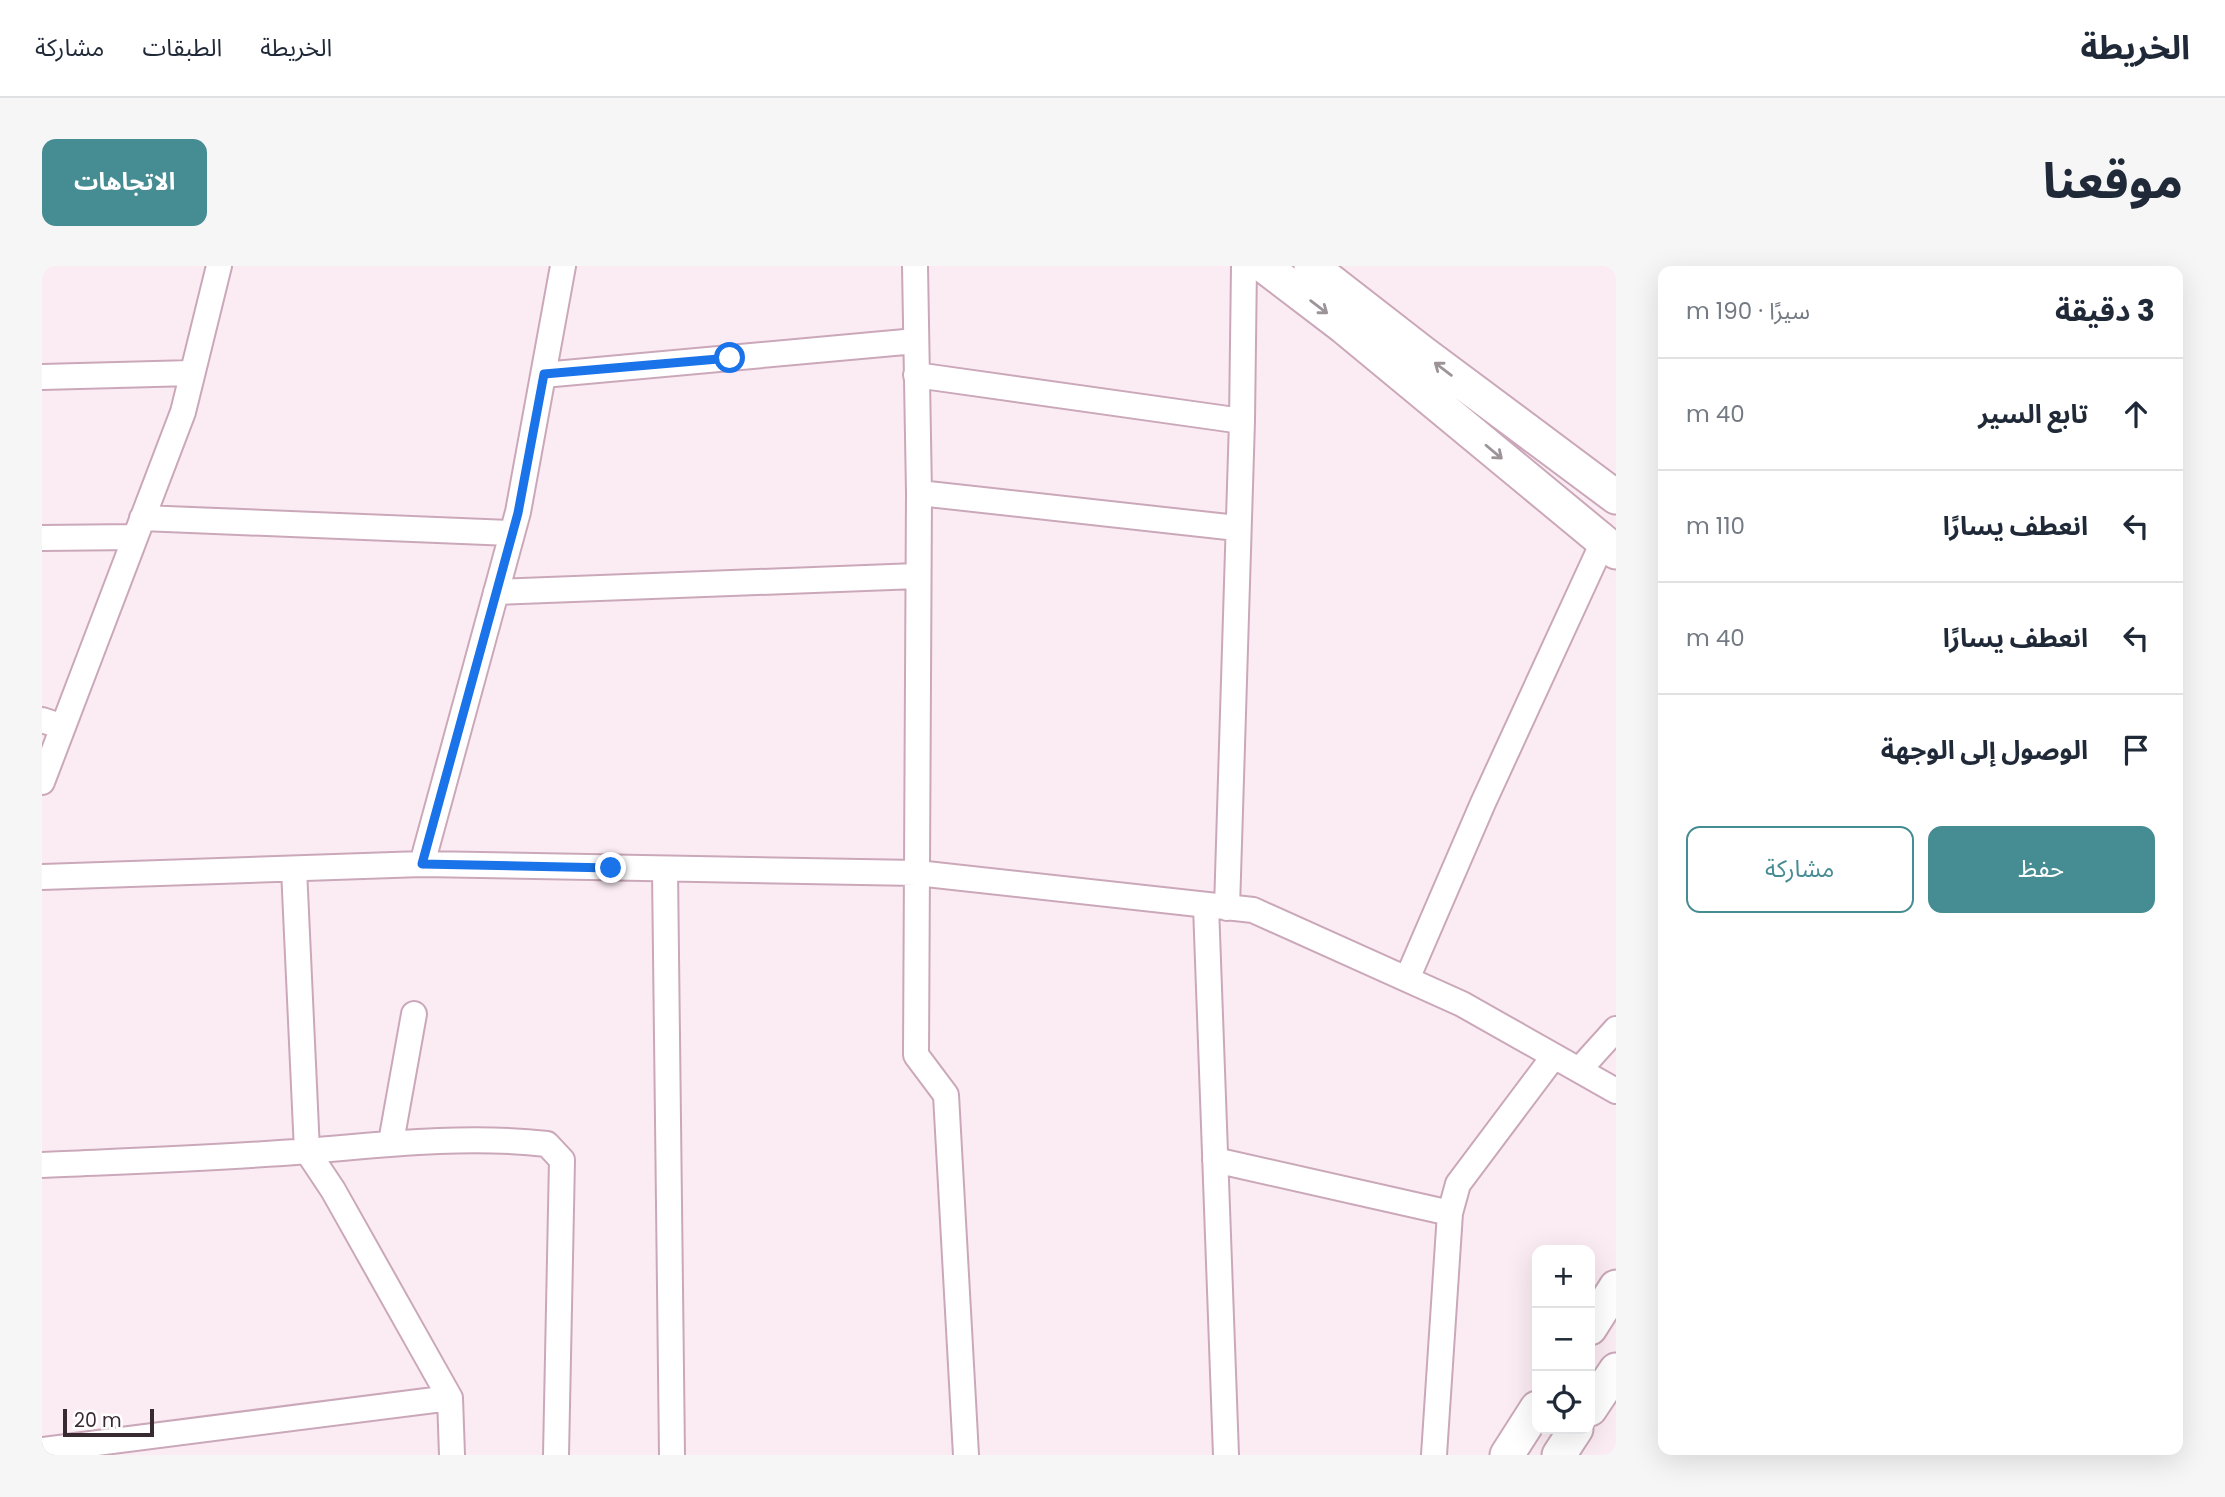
<!DOCTYPE html>
<html lang="ar">
<meta charset="utf-8">
<style>
:root{--surface:#fff;--page:#f6f6f7;--text:#1f2937;--muted:#747a83;--line:#e0e1e3;--accent:#458c93}
body{margin:0;font-family:Poppins,"Noto Sans Arabic",sans-serif;background:var(--page);color:var(--text);direction:rtl}
.controls{position:absolute;right:21px;bottom:21px;display:grid;overflow:hidden;border-radius:14px;box-shadow:0 7px 28px #0002}
.controls button{width:63px;height:63px;display:grid;place-items:center;padding:0;border:0;border-bottom:2px solid var(--line);background:var(--surface);color:var(--text);font:35px sans-serif}
.scale{position:absolute;left:21px;bottom:18px;width:91px;box-sizing:border-box;padding-left:7px;border:4px solid #382a31;border-top:0;font-size:19px;line-height:24px;white-space:nowrap;color:#382a31;-webkit-text-stroke:5px #fefefe;paint-order:stroke}
.stop{position:absolute;width:21px;height:21px;margin:-16px;border:5px solid #1a73e8;border-radius:50%;background:#fff}
.stop.end{background:#1a73e8;border-color:#fff;box-shadow:0 2px 7px #0008}
.list{margin:0;padding:0;list-style:none}
h2{display:flex;justify-content:space-between;align-items:center;height:91px;margin:0;padding:0 28px;font-size:30px}
h2 small{font-size:23px;font-weight:400;color:var(--muted)}
.list li{display:grid;grid-template-columns:46px 1fr auto;gap:21px;align-items:center;box-sizing:border-box;height:112px;padding:0 28px;border-top:2px solid var(--line)}
.list b{display:block;font-size:26px;white-space:nowrap}
.list em{font-size:23px;font-style:normal;color:var(--muted)}
.actions{display:flex;gap:14px;padding:21px 28px}
.actions a{flex:1;padding:16px 0;border:2px solid var(--accent);border-radius:14px;text-align:center;font-size:24px;color:var(--accent)}
.actions .main{background:var(--accent);color:#fff}
.icon{flex:none;width:38px;height:38px;fill:none;stroke:currentColor;stroke-width:2;stroke-linecap:round;stroke-linejoin:round}
.map{position:relative;flex:none;width:1574px;height:1189px;overflow:hidden;direction:ltr;border-radius:14px}
header{display:flex;align-items:center;gap:42px;box-sizing:border-box;height:98px;padding:0 35px;background:var(--surface);border-bottom:2px solid var(--line)}
header strong{font-size:33px}
nav{display:flex;gap:38px;margin-inline-start:auto;font-size:24px}
.intro{display:flex;align-items:center;justify-content:space-between;box-sizing:border-box;height:168px;padding:0 42px}
h1{margin:0;font-size:49px}
.button{padding:18px 32px;border-radius:14px;background:var(--accent);color:#fff;font-size:24px;font-weight:700}
main{display:flex;gap:42px;padding:0 42px}
aside{flex:1;background:var(--surface);border-radius:14px;box-shadow:0 7px 28px #0002}
.map>svg:first-child{display:block}
.lines{fill:none;stroke-linecap:round;stroke-linejoin:round}
.street-casing{stroke:#cba8b9;stroke-width:28}
.secondary-casing{stroke:#cba8b9;stroke-width:37}
.street{stroke:#fff;stroke-width:24}
.secondary{stroke:#fff;stroke-width:33}
.oneway{stroke:#9c9498}
.route{stroke:#1a73e8;stroke-width:9}
</style>
<header>
<strong>الخريطة</strong>
<nav><a>الخريطة</a><a>الطبقات</a><a>مشاركة</a></nav>
</header>
<div class="intro"><h1>موقعنا</h1><a class="button">الاتجاهات</a></div>
<main>
<aside>
<h2>3 دقيقة<small>سيرًا · 190 m</small></h2>
<ul class="list">
<li><svg class="icon" aria-label="ahead" viewBox="0 0 24 24"><path d="M12 20V5M6 11l6-6 6 6"/></svg><div><b>تابع السير</b></div><em>40 m</em></li>
<li><svg class="icon" aria-label="left" viewBox="0 0 24 24"><path d="M17 20v-9H6M10 6l-5 5 5 5"/></svg><div><b>انعطف يسارًا</b></div><em>110 m</em></li>
<li><svg class="icon" aria-label="left" viewBox="0 0 24 24"><path d="M17 20v-9H6M10 6l-5 5 5 5"/></svg><div><b>انعطف يسارًا</b></div><em>40 m</em></li>
<li><svg class="icon" aria-label="arrive" viewBox="0 0 24 24"><path d="M6 21V4h12l-3 4 3 4H6"/></svg><div><b>الوصول إلى الوجهة</b></div></li>
</ul>
<div class="actions"><a class="main">حفظ</a><a>مشاركة</a></div>
</aside>
<div class="map">
<svg width="1574" height="1189" viewBox="0 0 1574 1189">
<rect width="100%" height="100%" fill="#fbecf3"/>
<g class="lines">
<defs>
<path id="street" d="M 873,0 L 877,227 L 874,789 L 904,829 L 924,1189
M 501,109 L 874,75
M 874,109 L 1200,155
M 0,111 L 150,107
M 877,227 L 1195,262
M 100,252 L 470,267
M 0,272 L 93,271
M 454,326 L 875,310
M 0,454 L 21,461
M 0,516 L 141,146 L 177,0
M 380,598 L 476,246 L 521,0
M 252,603 L 265,885 L 291,924 L 408,1132 L 410,1189
M 623,604 L 630,1189
M 0,611 L 380,598 L 875,607 L 1211,644 L 1420,738 L 1574,825
M 1164,640 L 1184,1189
M 1185,642 L 1200,155 L 1202,0
M 1365,713 L 1441,537 L 1561,276
M 1537,804 L 1574,763
M 349,876 L 372,748
M 1173,894 L 1408,947
M 0,899 C 89,895 178,892 266,885 C 345,878 426,869 505,878 L 520,894 L 514,1189
M 0,1184 L 408,1132
M 1392,1189 L 1408,947 L 1416,918 L 1512,790"/>
<path id="secondary" d="M 1222,0 L 1302,61 L 1574,286
M 1269,0 L 1381,87 L 1574,231
M 1548,1062 L 1574,1021
M 1548,1143 L 1574,1104
M 1465,1189 L 1495,1142
M 1517,1189 L 1534,1163"/>
</defs>
<!-- street casing -->
<use href="#street" class="street-casing"/>
<!-- secondary casing -->
<use href="#secondary" class="secondary-casing"/>
<!-- street -->
<use href="#street" class="street"/>
<!-- secondary -->
<use href="#secondary" class="secondary"/>
</g>
<!-- one-way arrows -->
<defs><path id="oneway-shaft" d="M-6 0H5M1.5-3L5.5 0L1.5 3" fill="none" stroke-width="1.6" stroke-linecap="round" stroke-linejoin="round" transform="scale(1.75)"/></defs>
<g class="oneway">
<use href="#oneway-shaft" transform="translate(1277 41) rotate(37)"/>
<use href="#oneway-shaft" transform="translate(1401 103) rotate(-143)"/>
<use href="#oneway-shaft" transform="translate(1452 186) rotate(40)"/>
</g>
<g class="lines">
<!-- route -->
<path class="route" d="M 569,602 L 380,598 L 476,247 L 502,108 L 688,92"/>
</g>
</svg>
<div class="controls">
<button>+</button>
<button>−</button>
<button><svg class="icon" aria-label="locate" viewBox="0 0 24 24"><circle cx="12" cy="12" r="6"/><path d="M12 2v4M12 18v4M2 12h4M18 12h4"/></svg></button>
</div>
<div class="scale">20 m</div>
<div class="stop" style="left:688px;top:92px"></div>
<div class="stop end" style="left:569px;top:602px"></div>
</div>
</main>
